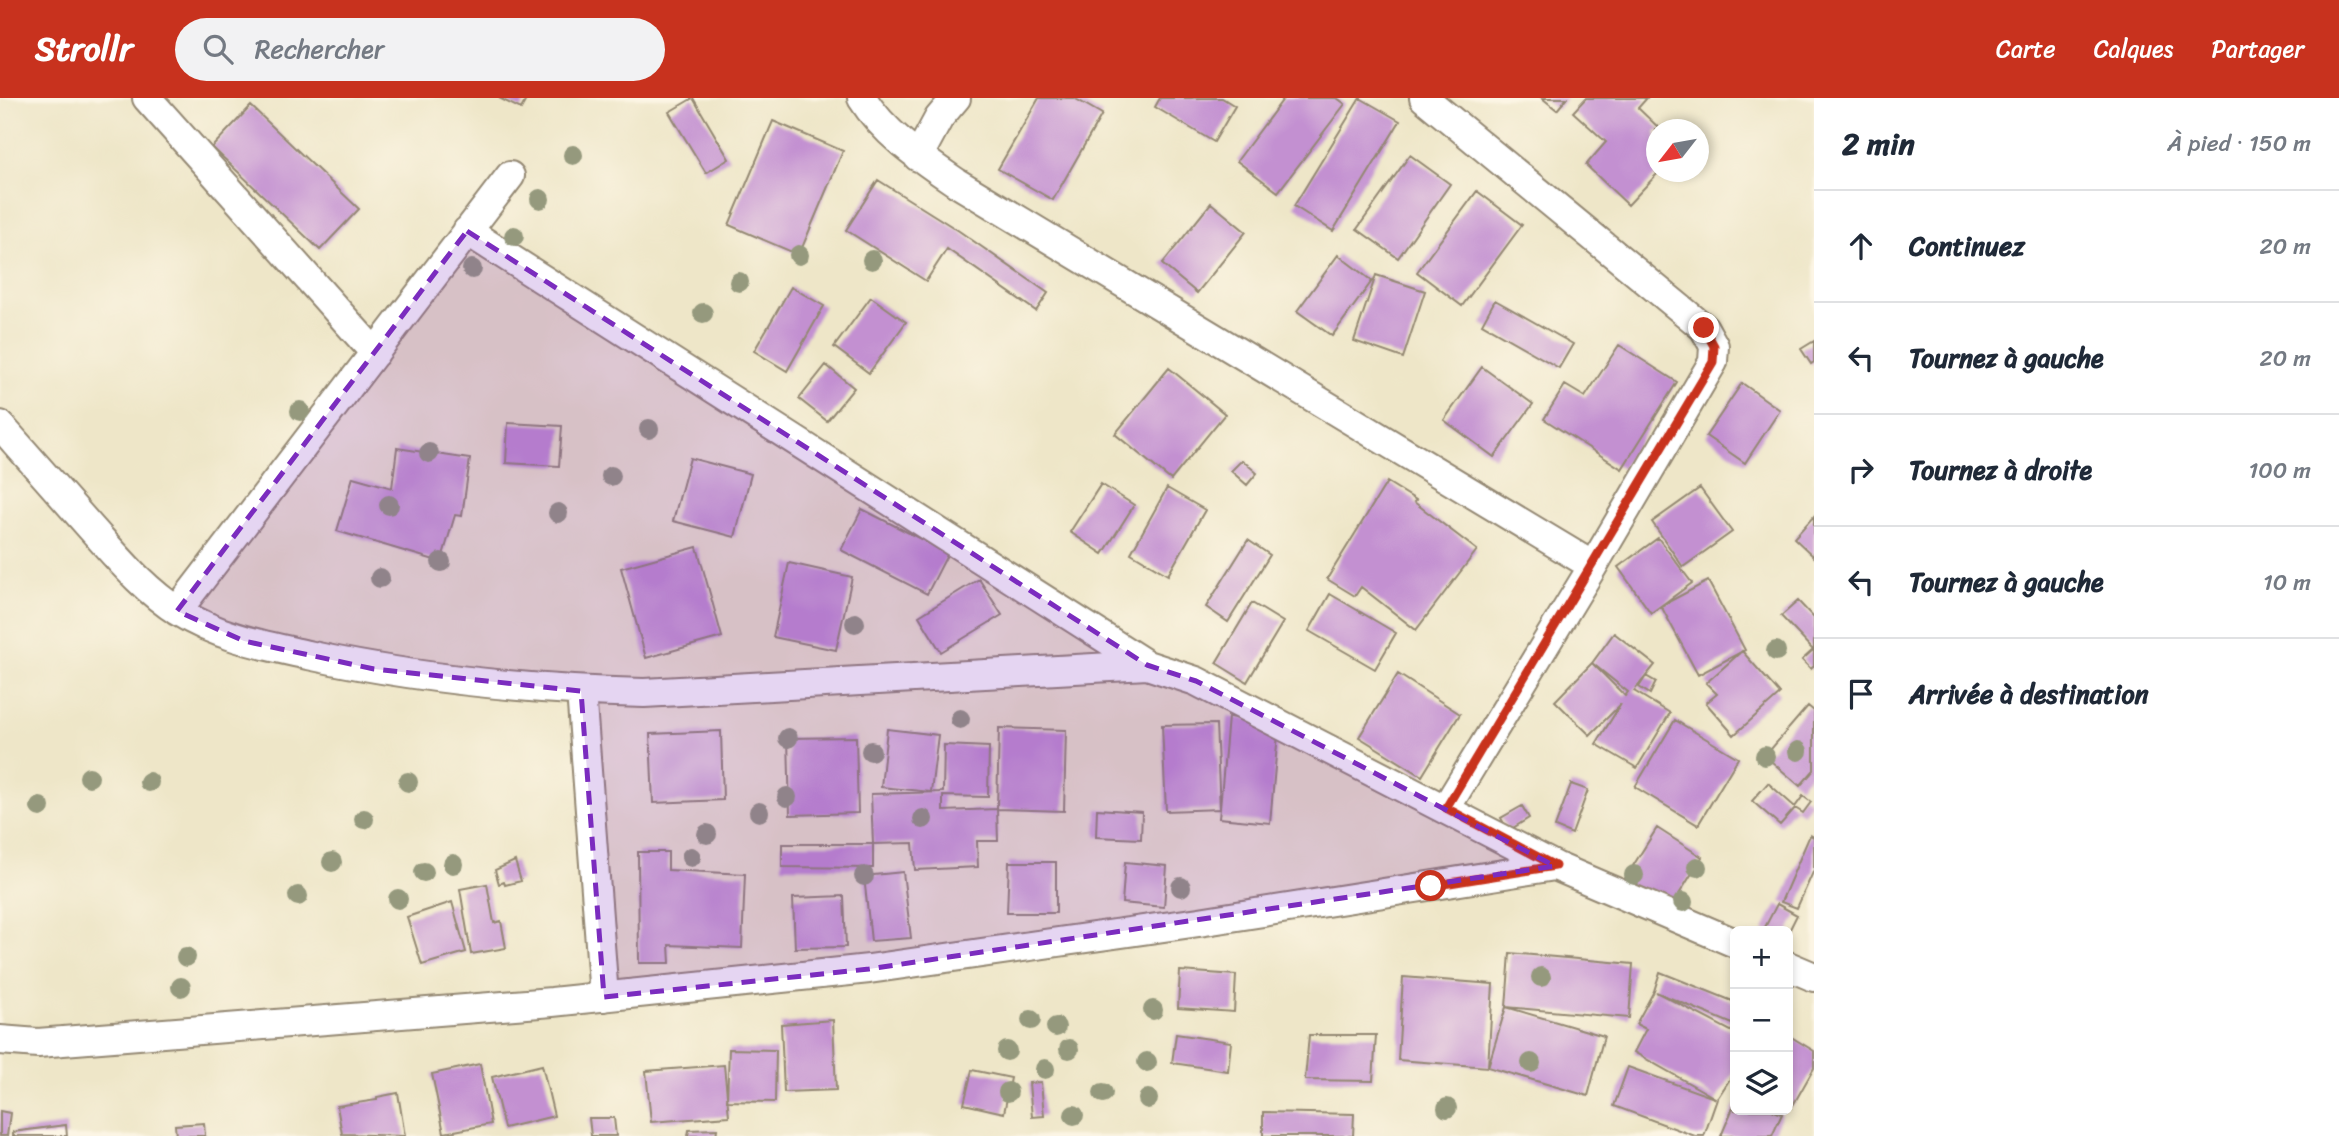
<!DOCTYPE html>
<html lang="fr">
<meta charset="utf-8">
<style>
:root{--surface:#fff;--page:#f2f2f3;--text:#1f2937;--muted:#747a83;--line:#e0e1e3;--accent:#c8321e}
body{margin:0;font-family:Sriracha,sans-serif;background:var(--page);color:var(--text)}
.controls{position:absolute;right:21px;bottom:21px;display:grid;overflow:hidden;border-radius:10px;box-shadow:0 4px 10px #0003}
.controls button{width:63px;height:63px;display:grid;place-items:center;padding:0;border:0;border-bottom:2px solid var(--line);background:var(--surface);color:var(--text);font:35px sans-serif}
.compass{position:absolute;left:1646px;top:21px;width:63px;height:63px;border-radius:50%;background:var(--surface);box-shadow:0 4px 10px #0003;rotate:239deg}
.stop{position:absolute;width:21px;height:21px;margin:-16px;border:5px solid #c8321e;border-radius:50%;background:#fff}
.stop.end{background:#c8321e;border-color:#fff;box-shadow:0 2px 7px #0008}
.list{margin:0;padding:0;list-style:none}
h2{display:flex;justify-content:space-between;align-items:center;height:91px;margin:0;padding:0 28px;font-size:30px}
h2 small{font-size:23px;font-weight:400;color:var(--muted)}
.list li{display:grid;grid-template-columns:46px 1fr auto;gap:21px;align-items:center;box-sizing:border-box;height:112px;padding:0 28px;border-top:2px solid var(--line)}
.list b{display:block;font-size:26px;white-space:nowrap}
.list em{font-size:23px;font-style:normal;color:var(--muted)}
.icon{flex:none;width:38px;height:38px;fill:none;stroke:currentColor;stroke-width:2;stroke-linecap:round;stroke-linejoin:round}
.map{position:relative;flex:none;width:1814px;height:1038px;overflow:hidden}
header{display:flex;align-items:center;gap:42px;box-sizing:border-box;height:98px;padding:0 35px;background:var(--accent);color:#fff}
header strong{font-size:33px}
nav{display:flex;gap:38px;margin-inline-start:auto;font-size:24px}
.search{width:490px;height:63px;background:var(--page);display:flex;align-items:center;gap:18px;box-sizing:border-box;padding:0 24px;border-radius:38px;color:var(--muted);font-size:26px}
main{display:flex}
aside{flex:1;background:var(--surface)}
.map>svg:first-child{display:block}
.building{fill:#c390d1;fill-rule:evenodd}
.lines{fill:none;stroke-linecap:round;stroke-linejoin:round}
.minor-casing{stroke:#948873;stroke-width:32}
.minor{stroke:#fff;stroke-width:28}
.tree{fill:#95997d}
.route{stroke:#c8321e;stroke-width:9}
.marked{fill:#7b2cbf;fill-opacity:0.2;stroke:#7b2cbf;stroke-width:5;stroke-dasharray:14 9;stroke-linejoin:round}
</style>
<header>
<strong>Strollr</strong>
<div class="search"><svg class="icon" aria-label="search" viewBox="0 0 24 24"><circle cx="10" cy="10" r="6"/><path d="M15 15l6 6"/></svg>Rechercher</div>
<nav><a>Carte</a><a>Calques</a><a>Partager</a></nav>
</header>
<main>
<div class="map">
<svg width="1814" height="1038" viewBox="0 0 1814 1038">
<rect width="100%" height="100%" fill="#fcf5e5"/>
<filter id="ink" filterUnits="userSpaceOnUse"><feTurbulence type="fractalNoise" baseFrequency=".0143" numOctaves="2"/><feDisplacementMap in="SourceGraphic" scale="14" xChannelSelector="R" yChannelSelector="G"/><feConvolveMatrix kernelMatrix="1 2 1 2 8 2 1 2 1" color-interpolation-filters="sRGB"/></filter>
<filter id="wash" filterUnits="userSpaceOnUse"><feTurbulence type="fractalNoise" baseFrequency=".00686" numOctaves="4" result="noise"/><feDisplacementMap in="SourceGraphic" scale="28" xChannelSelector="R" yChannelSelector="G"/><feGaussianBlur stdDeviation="1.57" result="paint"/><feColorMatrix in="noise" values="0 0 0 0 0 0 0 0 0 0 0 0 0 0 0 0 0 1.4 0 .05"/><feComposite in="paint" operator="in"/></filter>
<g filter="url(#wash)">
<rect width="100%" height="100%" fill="#eee6c8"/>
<g id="blocks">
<!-- building -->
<path class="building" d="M 499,0 L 527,0 L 521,11 Z
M 693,0 L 729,61 L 706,75 L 669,14 Z
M 1039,0 L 1074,0 L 1102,16 L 1053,102 L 998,71 Z
M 1160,0 L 1222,0 L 1235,8 L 1214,44 L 1155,9 Z
M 1284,0 L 1337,0 L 1345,6 L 1278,94 L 1237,63 Z
M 1360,0 L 1400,23 L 1333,133 L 1294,108 Z
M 1542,0 L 1567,0 L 1557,12 Z
M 1586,0 L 1647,0 L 1638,10 L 1661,32 L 1656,32 L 1656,74 L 1659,74 L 1628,107 L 1586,67 L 1606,44 L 1573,14 Z
M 251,8 L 359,111 L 320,152 L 212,49 Z
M 773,23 L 843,53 L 799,157 L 729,127 Z
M 1410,57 L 1450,86 L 1398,160 L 1357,131 Z
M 878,82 L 959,133 L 1048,195 L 1036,213 L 947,151 L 926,183 L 846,132 Z
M 1477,93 L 1522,127 L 1462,208 L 1417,174 Z
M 1211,105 L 1246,134 L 1197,195 L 1162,166 Z
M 1338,157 L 1372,183 L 1332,238 L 1297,213 Z
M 1376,177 L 1425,193 L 1403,260 L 1354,243 Z
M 791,189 L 824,208 L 787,273 L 754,253 Z
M 871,199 L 906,224 L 869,275 L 834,249 Z
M 1495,202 L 1573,246 L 1559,270 L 1482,226 Z
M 1814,243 L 1814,264 L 1811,266 L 1801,251 Z
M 1619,247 L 1677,284 L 1622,371 L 1544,321 L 1565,287 L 1585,299 Z
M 826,267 L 854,290 L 827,323 L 799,301 Z
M 1482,269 L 1533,306 L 1494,359 L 1444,322 Z
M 1169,270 L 1225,316 L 1171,382 L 1115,336 Z
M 1742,285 L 1780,312 L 1745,365 L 1706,338 Z
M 508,325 L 562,328 L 559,368 L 506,365 Z
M 397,350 L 470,361 L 462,418 L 455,417 L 441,464 L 337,433 L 353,379 L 392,390 Z
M 690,360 L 751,376 L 735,439 L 673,423 Z
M 1242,362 L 1257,375 L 1247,387 L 1231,373 Z
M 1387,384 L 1416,402 L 1414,404 L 1477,452 L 1416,532 L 1361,489 L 1355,498 L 1327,481 Z
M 1101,386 L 1134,407 L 1103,456 L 1070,434 Z
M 1167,390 L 1205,412 L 1168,477 L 1131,455 Z
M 1700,390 L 1732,434 L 1683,469 L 1652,424 Z
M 862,411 L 948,455 L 927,496 L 841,452 Z
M 1814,418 L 1814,459 L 1794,440 Z
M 1658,440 L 1692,485 L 1651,515 L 1618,469 Z
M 1248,442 L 1270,457 L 1228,524 L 1206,509 Z
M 697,449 L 722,539 L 646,560 L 621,470 Z
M 789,465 L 852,479 L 836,552 L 773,539 Z
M 979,481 L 1002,517 L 941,554 L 919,518 Z
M 1708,483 L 1745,552 L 1698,577 L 1661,508 Z
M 1330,496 L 1396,535 L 1375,571 L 1309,533 Z
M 1798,503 L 1814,520 L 1814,568 L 1811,571 L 1802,562 L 1813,552 L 1781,518 Z
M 1252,505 L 1283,524 L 1247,584 L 1216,565 Z
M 1614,535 L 1655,567 L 1646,578 L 1656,584 L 1650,596 L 1639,589 L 1646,578 L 1634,593 L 1670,615 L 1637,670 L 1596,646 L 1621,606 L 1590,637 L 1555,603 L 1592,565 ZM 1592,565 L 1628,594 L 1625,598 Z
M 1742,553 L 1780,596 L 1734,637 L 1706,605 L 1717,596 L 1706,585 Z
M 1398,576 L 1460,616 L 1422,678 L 1359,639 Z
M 1808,608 L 1814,613 L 1814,672 L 1800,688 L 1765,658 Z
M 1228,619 L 1279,624 L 1270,725 L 1219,720 L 1220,711 L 1166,713 L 1162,627 L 1216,626 L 1220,711 Z
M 1675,622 L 1738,660 L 1698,727 L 1635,689 Z
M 999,630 L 1066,632 L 1064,713 L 997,711 Z
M 887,631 L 938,637 L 931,694 L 881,689 Z
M 721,633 L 723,702 L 653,705 L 650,636 Z
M 856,639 L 858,715 L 790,717 L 788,640 Z
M 944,647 L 989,649 L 988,699 L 943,698 L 943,713 L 997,711 L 998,743 L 977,743 L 978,769 L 915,772 L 913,745 L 873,746 L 871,696 L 943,694 Z
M 1768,685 L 1795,709 L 1803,698 L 1811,704 L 1803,715 L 1795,710 L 1780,727 L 1752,703 Z
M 1571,686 L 1588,692 L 1572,736 L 1555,729 Z
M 1522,708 L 1529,720 L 1508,733 L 1501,720 Z
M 1097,711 L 1142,714 L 1141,741 L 1096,739 Z
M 1657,730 L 1702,759 L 1663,822 L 1617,793 Z
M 1810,737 L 1814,739 L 1814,772 L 1797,810 L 1781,804 Z
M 782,746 L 873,746 L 873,770 L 782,769 Z
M 638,754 L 668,754 L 668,772 L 745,776 L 742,850 L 669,847 L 670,865 L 639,865 Z
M 515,763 L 521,783 L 505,787 L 504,784 L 499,786 L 495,772 Z
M 1009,764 L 1056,764 L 1056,815 L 1007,815 Z
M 1125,764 L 1167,768 L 1164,809 L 1122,805 Z
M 903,774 L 911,840 L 871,843 L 864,778 Z
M 487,786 L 494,825 L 501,823 L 506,850 L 471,856 L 460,791 Z
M 844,798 L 846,849 L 795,850 L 793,800 Z
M 452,804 L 466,854 L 422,867 L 407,819 Z
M 1777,806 L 1797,817 L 1789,833 L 1763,833 Z
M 1510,855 L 1633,866 L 1629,920 L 1506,909 Z
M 1180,873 L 1236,877 L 1234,914 L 1178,910 Z
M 1660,874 L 1735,904 L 1735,927 L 1656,894 L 1735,935 L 1735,973 L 1717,1001 L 1634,954 L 1646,931 L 1636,926 L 1654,893 Z
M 1403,879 L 1493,886 L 1488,969 L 1398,962 Z
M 1506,909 L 1604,938 L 1588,998 L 1488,969 Z
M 833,922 L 836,992 L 784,994 L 781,926 Z
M 1176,936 L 1231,944 L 1228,973 L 1172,965 Z
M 1309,937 L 1376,937 L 1373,983 L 1305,982 Z
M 1788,937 L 1814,953 L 1814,970 L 1792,1009 L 1788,1006 Z
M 729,951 L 776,952 L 775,1004 L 727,1003 Z
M 480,966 L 491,1026 L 444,1035 L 432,976 Z
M 542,967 L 554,1018 L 504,1030 L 492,979 Z
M 724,967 L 729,1018 L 651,1024 L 646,973 Z
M 1628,969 L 1717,1001 L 1704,1038 L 1695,1038 L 1614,1008 Z
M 972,972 L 1011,980 L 1004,1015 L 964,1006 Z
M 1041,984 L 1044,1018 L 1032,1019 L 1029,985 Z
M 398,995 L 405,1038 L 342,1036 L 337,1008 L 377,1002 L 377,999 Z
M 1735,1005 L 1735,1012 L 1772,1012 L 1782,1016 L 1772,1038 L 1721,1038 Z
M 0,1013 L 10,1015 L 7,1038 L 0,1038 Z
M 1263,1014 L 1354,1016 L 1353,1038 L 1263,1038 Z
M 589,1020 L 614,1020 L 616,1038 L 591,1038 Z
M 204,1025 L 205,1038 L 176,1038 L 175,1027 Z
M 66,1027 L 67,1038 L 13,1038 L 13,1034 Z
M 717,1031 L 716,1038 L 688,1038 L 689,1032 Z"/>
</g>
</g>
<g filter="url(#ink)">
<use href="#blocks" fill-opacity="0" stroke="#948873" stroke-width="2"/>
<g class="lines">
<defs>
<path id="minor" d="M 147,0 L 375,255
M 862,0 C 885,37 922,61 957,85 L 1593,468 L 1446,710
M 1424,0 L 1704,230 L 1714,248 L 1713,264 L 1593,468
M 918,59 L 939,20 L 956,0
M 467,133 L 1147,567
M 0,327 C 30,361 61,396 91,430 C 118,460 144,492 179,514 C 219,539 263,547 308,557 C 419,581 532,592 644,595 L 1147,567 L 1196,583 L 1555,768
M 177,513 L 510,78
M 581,593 L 604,899
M 1788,868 L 1814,879
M 0,942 L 38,945 L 552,904 L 869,871 L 1199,824 L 1555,768 L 1735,845"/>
</defs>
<!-- minor casing -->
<use href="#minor" class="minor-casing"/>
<!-- minor -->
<use href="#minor" class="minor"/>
</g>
<!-- trees -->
<g class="tree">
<circle cx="573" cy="57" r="10"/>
<circle cx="540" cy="101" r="10"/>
<circle cx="514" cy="138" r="10"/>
<circle cx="799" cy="157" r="10"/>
<circle cx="872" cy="162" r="10"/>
<circle cx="472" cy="171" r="10"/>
<circle cx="739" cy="184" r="10"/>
<circle cx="703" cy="215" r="10"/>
<circle cx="300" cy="313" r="10"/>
<circle cx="649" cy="331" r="10"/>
<circle cx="429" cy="355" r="10"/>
<circle cx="611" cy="378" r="10"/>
<circle cx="389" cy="407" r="10"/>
<circle cx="558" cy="415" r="10"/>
<circle cx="441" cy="464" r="10"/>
<circle cx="380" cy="480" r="10"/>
<circle cx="855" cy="525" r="10"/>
<circle cx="1776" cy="553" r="10"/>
<circle cx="960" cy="621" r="10"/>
<circle cx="788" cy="640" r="10"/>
<circle cx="871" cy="653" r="10"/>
<circle cx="1798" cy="653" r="10"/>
<circle cx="1765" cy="658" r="10"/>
<circle cx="89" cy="679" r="10"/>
<circle cx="149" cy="684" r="10"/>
<circle cx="408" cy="684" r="10"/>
<circle cx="787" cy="699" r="10"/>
<circle cx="40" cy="709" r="10"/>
<circle cx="759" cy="714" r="10"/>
<circle cx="364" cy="721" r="10"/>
<circle cx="923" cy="721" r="10"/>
<circle cx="707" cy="736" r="10"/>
<circle cx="691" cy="759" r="10"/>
<circle cx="332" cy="764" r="10"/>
<circle cx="453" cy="766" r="10"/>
<circle cx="1697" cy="769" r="10"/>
<circle cx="424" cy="774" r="10"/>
<circle cx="1634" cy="777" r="10"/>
<circle cx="864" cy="778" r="10"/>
<circle cx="1181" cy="789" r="10"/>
<circle cx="298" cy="798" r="10"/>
<circle cx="398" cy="801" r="10"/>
<circle cx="1683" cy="804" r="10"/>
<circle cx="186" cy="859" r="10"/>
<circle cx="1541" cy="879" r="10"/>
<circle cx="181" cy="889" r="10"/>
<circle cx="1153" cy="912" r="10"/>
<circle cx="1031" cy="922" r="10"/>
<circle cx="1056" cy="929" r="10"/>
<circle cx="1069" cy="951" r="10"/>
<circle cx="1007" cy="953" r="10"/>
<circle cx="1147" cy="964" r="10"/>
<circle cx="1531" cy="965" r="10"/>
<circle cx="1045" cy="971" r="10"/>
<circle cx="1008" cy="994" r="10"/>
<circle cx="1103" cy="995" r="10"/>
<circle cx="1148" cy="1001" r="10"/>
<circle cx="1447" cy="1010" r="10"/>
<circle cx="1074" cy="1017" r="10"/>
</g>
</g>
<g class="lines" filter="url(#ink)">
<!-- route -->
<path class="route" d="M 1431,788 L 1555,768 L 1446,710 L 1713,264 L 1714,248 L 1704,230"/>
</g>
<!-- marked area -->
<path class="marked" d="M 467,133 L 1147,567 L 1196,583 L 1555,768 L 869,871 L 604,899 L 581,593 L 374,571 L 244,543 L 177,513 Z"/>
</svg>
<div class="controls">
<button>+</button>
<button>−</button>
<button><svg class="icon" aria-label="layers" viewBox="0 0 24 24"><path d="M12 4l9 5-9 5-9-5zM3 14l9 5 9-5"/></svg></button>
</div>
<svg class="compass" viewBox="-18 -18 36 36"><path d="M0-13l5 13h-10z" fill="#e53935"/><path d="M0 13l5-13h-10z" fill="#747a83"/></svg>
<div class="stop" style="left:1431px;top:788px"></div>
<div class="stop end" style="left:1704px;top:230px"></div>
</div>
<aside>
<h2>2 min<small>À pied · 150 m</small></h2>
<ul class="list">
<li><svg class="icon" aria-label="ahead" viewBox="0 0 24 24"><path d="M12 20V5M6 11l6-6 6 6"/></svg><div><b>Continuez</b></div><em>20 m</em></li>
<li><svg class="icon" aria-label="left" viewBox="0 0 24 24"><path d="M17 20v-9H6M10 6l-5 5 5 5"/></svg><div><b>Tournez à gauche</b></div><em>20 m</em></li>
<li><svg class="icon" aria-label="right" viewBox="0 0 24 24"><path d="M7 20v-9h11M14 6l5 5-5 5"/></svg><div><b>Tournez à droite</b></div><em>100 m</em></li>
<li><svg class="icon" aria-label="left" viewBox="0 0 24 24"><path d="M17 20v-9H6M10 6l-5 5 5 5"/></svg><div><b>Tournez à gauche</b></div><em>10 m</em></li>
<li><svg class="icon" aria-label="arrive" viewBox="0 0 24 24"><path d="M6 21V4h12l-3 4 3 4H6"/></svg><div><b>Arrivée à destination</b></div></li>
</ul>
</aside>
</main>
